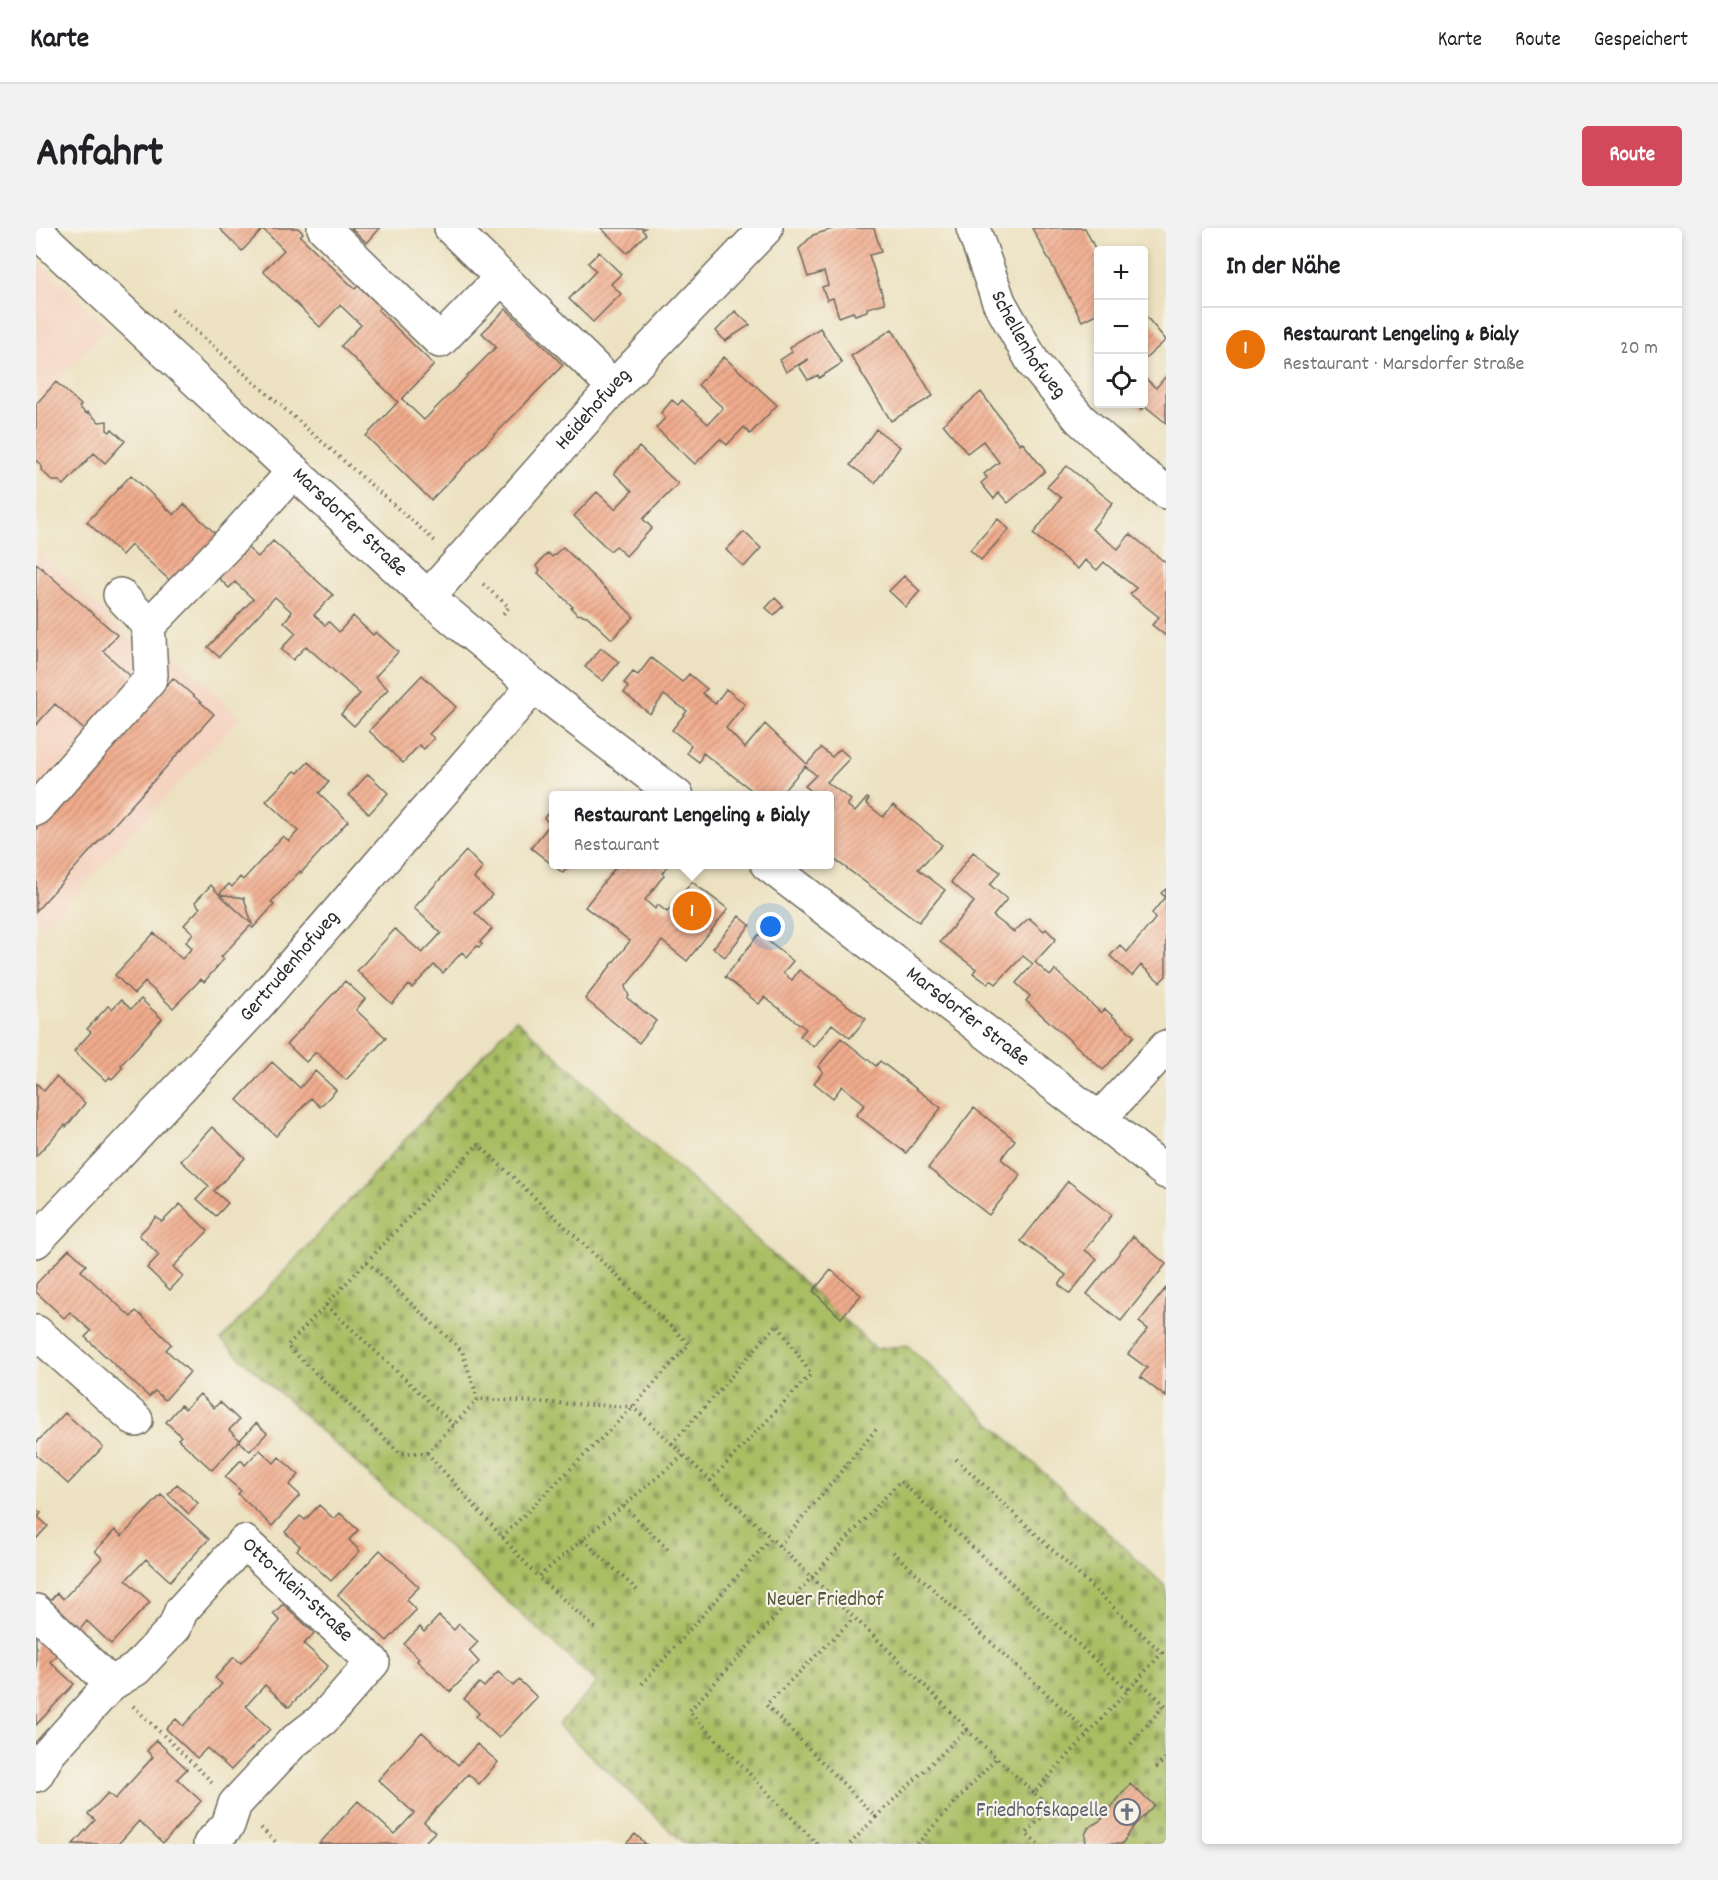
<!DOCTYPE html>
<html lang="de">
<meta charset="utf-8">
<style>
:root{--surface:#fff;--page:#f2f2f2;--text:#202124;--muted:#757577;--line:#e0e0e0;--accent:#d1495b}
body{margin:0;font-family:Dekko,sans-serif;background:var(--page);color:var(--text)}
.controls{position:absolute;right:18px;top:18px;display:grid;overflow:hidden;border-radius:6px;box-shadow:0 3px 9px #0003}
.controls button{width:54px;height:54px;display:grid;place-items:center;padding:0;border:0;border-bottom:2px solid var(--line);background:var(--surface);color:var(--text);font:30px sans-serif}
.you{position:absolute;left:735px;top:699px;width:21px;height:21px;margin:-15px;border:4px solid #fff;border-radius:50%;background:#1a73e8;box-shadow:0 0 0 9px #1a73e833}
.badge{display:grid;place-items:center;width:39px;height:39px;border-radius:50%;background:var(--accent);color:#fff;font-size:20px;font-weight:700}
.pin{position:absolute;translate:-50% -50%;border:3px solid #fff;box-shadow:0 2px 6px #0006}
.popup{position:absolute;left:513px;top:563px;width:285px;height:78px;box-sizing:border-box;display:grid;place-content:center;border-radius:6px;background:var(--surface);filter:drop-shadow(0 2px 4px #0005);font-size:20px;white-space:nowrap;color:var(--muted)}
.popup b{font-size:22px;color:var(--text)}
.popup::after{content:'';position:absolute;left:50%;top:100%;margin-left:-12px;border:12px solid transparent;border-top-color:var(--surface)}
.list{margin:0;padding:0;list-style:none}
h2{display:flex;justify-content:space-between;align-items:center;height:78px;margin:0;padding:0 24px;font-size:26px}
h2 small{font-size:20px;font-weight:400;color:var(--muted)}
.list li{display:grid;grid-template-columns:39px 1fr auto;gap:18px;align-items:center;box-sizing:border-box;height:84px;padding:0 24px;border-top:2px solid var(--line)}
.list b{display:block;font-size:22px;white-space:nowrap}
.list p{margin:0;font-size:20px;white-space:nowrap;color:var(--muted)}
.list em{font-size:20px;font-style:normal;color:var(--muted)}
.icon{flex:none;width:33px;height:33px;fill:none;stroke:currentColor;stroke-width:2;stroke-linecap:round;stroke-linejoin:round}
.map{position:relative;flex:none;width:1130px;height:1616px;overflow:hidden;border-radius:6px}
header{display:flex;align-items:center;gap:36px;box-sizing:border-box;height:84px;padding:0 30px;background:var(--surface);border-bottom:2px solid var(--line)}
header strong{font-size:28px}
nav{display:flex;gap:33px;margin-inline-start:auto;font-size:21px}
.intro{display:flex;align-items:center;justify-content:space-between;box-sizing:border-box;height:144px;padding:0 36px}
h1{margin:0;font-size:42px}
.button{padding:15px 27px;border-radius:6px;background:var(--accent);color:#fff;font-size:21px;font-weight:700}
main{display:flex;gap:36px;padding:0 36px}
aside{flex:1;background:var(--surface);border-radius:6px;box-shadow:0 3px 9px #0003}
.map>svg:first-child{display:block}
.built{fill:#f5d3c1}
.cemetery{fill:url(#cemetery-stones);stroke:#6a7447;stroke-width:1.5}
.building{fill:url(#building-hatch)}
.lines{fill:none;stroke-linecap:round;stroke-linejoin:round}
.minor-casing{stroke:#6f6b5f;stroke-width:36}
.path{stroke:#6f6b5f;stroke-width:4;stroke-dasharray:1.5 4.5;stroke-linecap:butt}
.minor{stroke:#fff;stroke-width:33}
.labels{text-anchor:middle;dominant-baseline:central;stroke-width:4.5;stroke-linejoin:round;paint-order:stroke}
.street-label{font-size:21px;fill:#2b2b2b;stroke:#f7f3e8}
.park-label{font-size:21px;fill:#51573c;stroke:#f7f3e8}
.worship-label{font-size:21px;fill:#5b616d;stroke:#f7f3e8;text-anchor:end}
</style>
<header>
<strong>Karte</strong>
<nav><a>Karte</a><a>Route</a><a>Gespeichert</a></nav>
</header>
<div class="intro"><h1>Anfahrt</h1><a class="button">Route</a></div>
<main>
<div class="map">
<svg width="1130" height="1616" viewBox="0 0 1130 1616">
<defs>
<pattern id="cemetery-stones" width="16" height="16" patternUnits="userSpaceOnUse" patternTransform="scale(1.5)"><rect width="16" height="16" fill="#a9be63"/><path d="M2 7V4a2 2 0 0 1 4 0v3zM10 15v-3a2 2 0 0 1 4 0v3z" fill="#8a9b52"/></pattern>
<pattern id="building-hatch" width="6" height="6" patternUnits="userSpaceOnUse" patternTransform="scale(1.5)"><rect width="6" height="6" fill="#f1ac8d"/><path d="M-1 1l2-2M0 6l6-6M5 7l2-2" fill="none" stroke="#c38c73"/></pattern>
</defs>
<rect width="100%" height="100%" fill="#f7f3e8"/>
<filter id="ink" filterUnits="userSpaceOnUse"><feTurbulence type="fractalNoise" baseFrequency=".0167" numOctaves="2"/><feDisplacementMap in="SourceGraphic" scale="12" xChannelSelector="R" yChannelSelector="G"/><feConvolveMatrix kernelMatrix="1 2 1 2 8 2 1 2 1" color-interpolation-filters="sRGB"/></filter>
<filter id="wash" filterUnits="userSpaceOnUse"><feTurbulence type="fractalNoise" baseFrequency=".008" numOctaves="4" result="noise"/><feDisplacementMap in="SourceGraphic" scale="24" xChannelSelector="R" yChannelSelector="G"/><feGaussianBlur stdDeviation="1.35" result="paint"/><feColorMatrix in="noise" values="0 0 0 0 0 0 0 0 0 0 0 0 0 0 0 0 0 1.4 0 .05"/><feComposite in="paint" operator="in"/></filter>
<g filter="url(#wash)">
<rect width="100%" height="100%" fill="#ece1c0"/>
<!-- built -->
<path class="built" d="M 0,31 L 71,99 L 0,176 Z
M 0,320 L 105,422 L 119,409 L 204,489 L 8,700 L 0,693 Z"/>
<!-- cemetery -->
<path class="cemetery" d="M 480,791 L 840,1121 L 871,1117 L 1130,1359 L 1130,1616 L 649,1616 L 522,1497 L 561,1455 L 185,1112 Z"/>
<g id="blocks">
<!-- building -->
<path class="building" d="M 183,0 L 262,0 L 267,5 L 264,8 L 319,61 L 322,58 L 345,79 L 342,82 L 398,137 L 366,171 L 388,192 L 460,119 L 446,105 L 470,81 L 527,137 L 395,272 L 330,208 L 362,174 L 305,118 L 325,97 L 304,77 L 284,99 L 227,43 L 248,22 L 227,1 L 206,23 Z
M 315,0 L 344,0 L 331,15 Z
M 565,0 L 609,0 L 606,2 L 610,6 L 591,25 Z
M 800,0 L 838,0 L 845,24 L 833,27 L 849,75 L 831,80 L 831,83 L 819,87 L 817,84 L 803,89 L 797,70 L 791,72 L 786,59 L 792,57 L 788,44 L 772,49 L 763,21 L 777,7 Z
M 996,0 L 1049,0 L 1062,27 L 1062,85 L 1046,93 Z
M 563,24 L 585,46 L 575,56 L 585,66 L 557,94 L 533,71 L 560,43 L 552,35 Z
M 699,83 L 714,97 L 689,113 L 680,103 Z
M 1108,86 L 1130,112 L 1108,132 Z
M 784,100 L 806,135 L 783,150 L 782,147 L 772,152 L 763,138 L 772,132 L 772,131 L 750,144 L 744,132 L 756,124 L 754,120 L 761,114 Z
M 856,101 L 897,168 L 855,193 L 815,128 Z
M 688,129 L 741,177 L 714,206 L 708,199 L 691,217 L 684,211 L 659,236 L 620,200 L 629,190 L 625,185 L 636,172 L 642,177 L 646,172 L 672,196 L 687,180 L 662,157 Z
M 1130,148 L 1130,195 L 1109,178 L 1106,182 L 1098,176 L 1108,176 L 1108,154 L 1110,151 L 1120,160 Z
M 20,154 L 45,177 L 43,179 L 51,186 L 52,184 L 63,194 L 71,193 L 71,202 L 74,204 L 76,201 L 89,213 L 69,235 L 58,225 L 28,257 L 23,253 L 17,253 L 5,242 L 5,236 L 0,233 L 0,176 Z
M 945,164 L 984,216 L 986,214 L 1009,243 L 972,275 L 963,265 L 958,271 L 945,255 L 951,250 L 948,246 L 963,234 L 947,213 L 931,225 L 907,196 Z
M 840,201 L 864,219 L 839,255 L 814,237 Z
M 603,219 L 642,256 L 607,291 L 616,300 L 590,328 L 580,318 L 574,323 L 538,288 L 561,264 L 579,281 L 596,263 L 578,245 Z
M 1031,238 L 1077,275 L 1056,301 L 1082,321 L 1094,306 L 1130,335 L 1130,408 L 1116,397 L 1123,389 L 1094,366 L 1100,360 L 1070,336 L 1068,334 L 1061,342 L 1049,332 L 1042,341 L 997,306 L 1025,270 L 1011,259 Z
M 95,247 L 138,287 L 148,276 L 184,310 L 140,358 L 95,317 L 86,327 L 51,294 Z
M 962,291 L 973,301 L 945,332 L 934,322 Z
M 708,304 L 725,320 L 708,339 L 690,322 Z
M 237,313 L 297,367 L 278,387 L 289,397 L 293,394 L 303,404 L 317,388 L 337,407 L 340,404 L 362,424 L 339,449 L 352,461 L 318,498 L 305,486 L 324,466 L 270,418 L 257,432 L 245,421 L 260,405 L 248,394 L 256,384 L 239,369 L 183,429 L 172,419 L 217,371 L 199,354 L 193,360 L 178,345 L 206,315 L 222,329 Z
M 527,319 L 598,389 L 576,411 L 551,388 L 541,386 L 535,380 L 537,379 L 502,345 L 504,342 L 500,338 L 512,325 L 516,329 Z
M 0,335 L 81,407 L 67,423 L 101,454 L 54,507 L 19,476 L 0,497 Z
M 868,348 L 884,363 L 870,379 L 853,363 Z
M 739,370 L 747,378 L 738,387 L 730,380 Z
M 565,420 L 583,434 L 567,453 L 549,439 Z
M 615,430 L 646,454 L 653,446 L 671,461 L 666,465 L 679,476 L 690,461 L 709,476 L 690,500 L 709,520 L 729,496 L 771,536 L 785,520 L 796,529 L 804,521 L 814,530 L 791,554 L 815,572 L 811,577 L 819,584 L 831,570 L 833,571 L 830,575 L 847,589 L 857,577 L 906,617 L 882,641 L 909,662 L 883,694 L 794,628 L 794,568 L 780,567 L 769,558 L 780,547 L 769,538 L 744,567 L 722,567 L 667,525 L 663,534 L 651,525 L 655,517 L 636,502 L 651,483 L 628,467 L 614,486 L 588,465 L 592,459 L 588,455 L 597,444 L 602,447 Z
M 386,447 L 420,479 L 393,506 L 398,510 L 388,521 L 383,517 L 367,535 L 333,503 Z
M 137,450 L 178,486 L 0,683 L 0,601 Z
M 272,534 L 293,554 L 283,565 L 312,593 L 265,645 L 264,643 L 235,674 L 238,677 L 217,700 L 214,698 L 185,729 L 188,731 L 168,754 L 165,751 L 137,780 L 109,754 L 98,766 L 79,747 L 118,705 L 146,731 L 156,720 L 150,714 L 157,705 L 148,697 L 164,680 L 159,674 L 175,657 L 183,666 L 216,696 L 208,670 L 183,666 L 193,656 L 196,659 L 204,649 L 207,652 L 247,608 L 253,613 L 262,603 L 230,573 L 259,543 L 262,545 Z
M 332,546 L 352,565 L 333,586 L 313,567 Z
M 518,578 L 518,636 L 534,636 L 527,645 L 495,620 L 514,596 L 508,590 Z
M 430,623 L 447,640 L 438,650 L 456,667 L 439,685 L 456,701 L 444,714 L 446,716 L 443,719 L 441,718 L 431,729 L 426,724 L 407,745 L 398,737 L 376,760 L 373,757 L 356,776 L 321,743 L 359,701 L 386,725 L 397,714 L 405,705 L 378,680 Z
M 937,624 L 964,644 L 954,657 L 971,671 L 957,688 L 978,704 L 993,690 L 1008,703 L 1010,701 L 1020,711 L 999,734 L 1014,748 L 1019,742 L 1065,785 L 1069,781 L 1098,808 L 1067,842 L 990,773 L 994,768 L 980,755 L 997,736 L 987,728 L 960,756 L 955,752 L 952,756 L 937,745 L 940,741 L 904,714 L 938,674 L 915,654 Z
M 582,636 L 633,636 L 626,645 L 628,647 L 609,672 L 619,681 L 622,677 L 631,684 L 656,654 L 692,681 L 651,733 L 626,713 L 589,759 L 593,768 L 591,770 L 620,793 L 603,815 L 549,771 L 594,713 L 549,679 Z
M 1130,661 L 1130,748 L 1124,754 L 1105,737 L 1096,748 L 1074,728 L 1084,717 L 1091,724 L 1119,691 L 1116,685 L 1129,669 L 1125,665 Z
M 703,688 L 714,697 L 689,729 L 677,720 Z
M 723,706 L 757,733 L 747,745 L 756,752 L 763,742 L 830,791 L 814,810 L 796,796 L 778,819 L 764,808 L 770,801 L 728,769 L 723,776 L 689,749 Z
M 309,753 L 329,771 L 320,782 L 350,810 L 310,852 L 280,824 L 270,834 L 251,816 Z
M 105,771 L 126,791 L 85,837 L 87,839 L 76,851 L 74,849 L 70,853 L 38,823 L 55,804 L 51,801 L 72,778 L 76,781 L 85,772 L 95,781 Z
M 805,810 L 840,838 L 844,833 L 905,880 L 870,925 L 820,887 L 829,876 L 806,858 L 797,870 L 778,855 L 787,844 L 782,839 Z
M 236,834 L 264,860 L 279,843 L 300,862 L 284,879 L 275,870 L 240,908 L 201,872 Z
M 20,849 L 49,875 L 30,899 L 29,897 L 0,928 L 0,855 L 8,863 Z
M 938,880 L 979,912 L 965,931 L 985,947 L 953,987 L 892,940 Z
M 176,899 L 209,930 L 178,963 L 192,975 L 180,988 L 161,971 L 173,958 L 145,933 Z
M 1032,953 L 1076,987 L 1049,1022 L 1061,1031 L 1034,1066 L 1023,1057 L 1030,1047 L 985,1013 Z
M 144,976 L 172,1003 L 137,1039 L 147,1048 L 134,1062 L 111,1040 L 123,1027 L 103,1007 L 120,989 L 126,994 Z
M 1097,1008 L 1130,1036 L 1085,1093 L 1051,1066 Z
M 33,1021 L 50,1037 L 45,1043 L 95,1089 L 100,1083 L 118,1099 L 135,1116 L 130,1122 L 154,1144 L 129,1172 L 119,1163 L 113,1169 L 49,1109 L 55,1103 L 34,1084 L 28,1090 L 0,1064 L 0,1056 Z
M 795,1042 L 825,1067 L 805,1090 L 777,1063 Z
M 1130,1060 L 1130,1169 L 1104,1149 L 1111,1140 L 1092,1126 L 1112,1101 L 1103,1094 Z
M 164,1166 L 178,1180 L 184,1174 L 203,1192 L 193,1202 L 204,1212 L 220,1195 L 231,1205 L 214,1223 L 203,1213 L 176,1242 L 142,1211 L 145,1208 L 130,1194 L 145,1177 L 149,1181 Z
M 29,1185 L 67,1219 L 32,1256 L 0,1227 L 0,1215 Z
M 224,1222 L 238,1235 L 243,1229 L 263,1247 L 253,1257 L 264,1267 L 236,1298 L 202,1266 L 205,1263 L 189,1249 L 205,1232 L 209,1237 Z
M 141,1256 L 162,1275 L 153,1286 L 132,1266 Z
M 125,1267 L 173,1311 L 134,1353 L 110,1331 L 90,1352 L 114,1374 L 75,1416 L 51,1393 L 42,1404 L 11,1376 L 21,1365 L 27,1371 L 66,1330 L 59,1323 L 69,1313 L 79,1302 L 86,1308 Z
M 283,1277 L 298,1291 L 304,1285 L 322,1302 L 313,1312 L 324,1323 L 295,1353 L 261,1322 L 264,1318 L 249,1304 L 264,1288 L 269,1292 Z
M 0,1281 L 5,1285 L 2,1289 L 12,1298 L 0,1311 Z
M 344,1322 L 383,1359 L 370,1372 L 380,1382 L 351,1413 L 302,1367 Z
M 247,1376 L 278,1405 L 268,1416 L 292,1438 L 253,1479 L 229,1457 L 210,1478 L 234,1501 L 195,1542 L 171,1520 L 161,1530 L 130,1501 L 140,1491 L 147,1498 L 186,1456 L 179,1450 L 198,1429 L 205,1435 L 225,1414 L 244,1393 L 237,1386 Z
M 403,1388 L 418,1402 L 423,1396 L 442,1414 L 433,1423 L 443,1434 L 414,1464 L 381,1433 L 383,1430 L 368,1416 L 384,1399 L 388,1404 Z
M 0,1402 L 24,1424 L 14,1434 L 38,1456 L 0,1497 Z
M 462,1444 L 477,1458 L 483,1452 L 501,1469 L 463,1510 L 440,1489 L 443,1485 L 428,1471 L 443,1455 L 448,1459 Z
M 386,1504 L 422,1537 L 441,1516 L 462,1534 L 443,1556 L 432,1546 L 388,1594 L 399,1604 L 387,1616 L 283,1616 L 322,1573 L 358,1606 L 368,1596 L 378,1585 L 342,1552 Z
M 120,1512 L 151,1541 L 141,1551 L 165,1573 L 127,1615 L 103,1593 L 83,1615 L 84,1616 L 37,1616 L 59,1592 L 52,1586 L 72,1565 L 79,1571 L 117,1529 L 111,1523 Z
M 1094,1556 L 1118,1577 L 1098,1598 L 1086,1616 L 1050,1616 L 1049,1607 L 1052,1600 L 1065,1592 Z
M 599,1606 L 610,1616 L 590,1616 Z"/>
</g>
</g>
<g filter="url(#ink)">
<use href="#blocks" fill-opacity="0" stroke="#6f6b5f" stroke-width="1.5"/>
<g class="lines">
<defs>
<g id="minor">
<path d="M 288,0 L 404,113 L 465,50"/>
<path d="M 415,0 L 578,159"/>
<path id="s1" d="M 937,0 L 963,74 L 998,136 L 1044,191 L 1096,238 L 1130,264"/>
<path id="s2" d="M 0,3 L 392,369 L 498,458 L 641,568"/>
<path d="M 84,367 L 105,389 L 116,393 L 120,390 L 193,315 L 258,243"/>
<path id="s3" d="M 392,369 L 578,159 L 730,0"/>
<path d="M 0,581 L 113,453 L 115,447 L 112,393"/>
<path id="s4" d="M 731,636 L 1063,891 L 1130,944"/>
<path d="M 1063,891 L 1130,819"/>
<path id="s5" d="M 0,1013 L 218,781 L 498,458"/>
<path d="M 0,1104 L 100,1192"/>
<path d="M 0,1383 L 75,1456"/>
<path id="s6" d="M 0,1547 L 13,1525 L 75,1456 L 100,1441 L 139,1399 L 145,1383 L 208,1314 L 337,1434 L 286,1492 L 256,1515 L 199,1576 L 192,1597 L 174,1616"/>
</g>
</defs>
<!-- minor casing -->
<use href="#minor" class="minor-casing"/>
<!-- path -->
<path class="path" d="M 136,82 L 399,313
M 447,356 L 473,379 L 465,388
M 331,1034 L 426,1123 L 442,1171
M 290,1077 L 418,1197
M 636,1216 L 741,1096 L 775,1146 L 674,1253
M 391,1225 L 442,1171 L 597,1179 L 735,1310
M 920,1231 L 1126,1425 L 998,1565 L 1015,1579 L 990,1606 L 1002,1616
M 588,1278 L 632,1321
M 466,1309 L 597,1179 L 653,1116 L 442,916 L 251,1118 L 364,1225 L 391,1225 L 502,1349
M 547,1312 L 601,1362
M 743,1318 L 842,1199
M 857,1324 L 1053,1505
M 559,1400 L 502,1349 L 648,1227
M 1102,1452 L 1130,1478
M 606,1456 L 735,1310 C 800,1374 869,1435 931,1501 L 840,1589 L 730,1477 L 818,1390
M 97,1478 L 176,1554
M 931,1502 L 998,1565
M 1095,1516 L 1130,1475
M 1120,1540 L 1130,1530
M 225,1600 L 242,1616
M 781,1616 L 653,1483 L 864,1253 L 1092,1462
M 814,1616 L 840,1589
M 881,1616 L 961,1529"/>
<!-- minor -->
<use href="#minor" class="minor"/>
</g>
</g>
<!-- icons -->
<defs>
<symbol id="church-ring" viewBox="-11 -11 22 22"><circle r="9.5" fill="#f7f3e8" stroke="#6b7280" stroke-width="1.5"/><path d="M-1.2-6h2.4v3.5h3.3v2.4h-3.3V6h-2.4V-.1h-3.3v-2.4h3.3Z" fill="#6b7280"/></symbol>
</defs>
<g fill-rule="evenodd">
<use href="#church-ring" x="1076" y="1569" width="30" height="30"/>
</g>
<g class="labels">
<!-- street labels -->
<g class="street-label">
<text stroke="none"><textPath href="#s1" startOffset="130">Schellenhofweg</textPath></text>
<text stroke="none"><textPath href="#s3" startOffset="250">Heidehofweg</textPath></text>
<text stroke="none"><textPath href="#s2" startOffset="428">Marsdorfer Straße</textPath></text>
<text stroke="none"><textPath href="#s5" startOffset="374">Gertrudenhofweg</textPath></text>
<text stroke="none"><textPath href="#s4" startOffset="252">Marsdorfer Straße</textPath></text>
<text stroke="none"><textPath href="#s6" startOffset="387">Otto-Klein-Straße</textPath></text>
</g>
<!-- park labels -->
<g class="park-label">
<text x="789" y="1373">Neuer Friedhof</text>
</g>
<!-- worship labels -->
<g class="worship-label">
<text x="1072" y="1584">Friedhofskapelle</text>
</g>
</g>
</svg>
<div class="controls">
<button>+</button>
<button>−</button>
<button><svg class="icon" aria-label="locate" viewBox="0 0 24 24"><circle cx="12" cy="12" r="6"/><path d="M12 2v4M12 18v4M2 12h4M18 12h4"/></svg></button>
</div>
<div class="you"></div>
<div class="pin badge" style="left:656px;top:683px;background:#e8710a">1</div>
<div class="popup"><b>Restaurant Lengeling &amp; Bialy</b>Restaurant</div>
</div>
<aside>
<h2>In der Nähe<small></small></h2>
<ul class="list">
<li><span class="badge" style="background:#e8710a">1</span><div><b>Restaurant Lengeling &amp; Bialy</b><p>Restaurant · Marsdorfer Straße</p></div><em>20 m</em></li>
</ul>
</aside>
</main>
